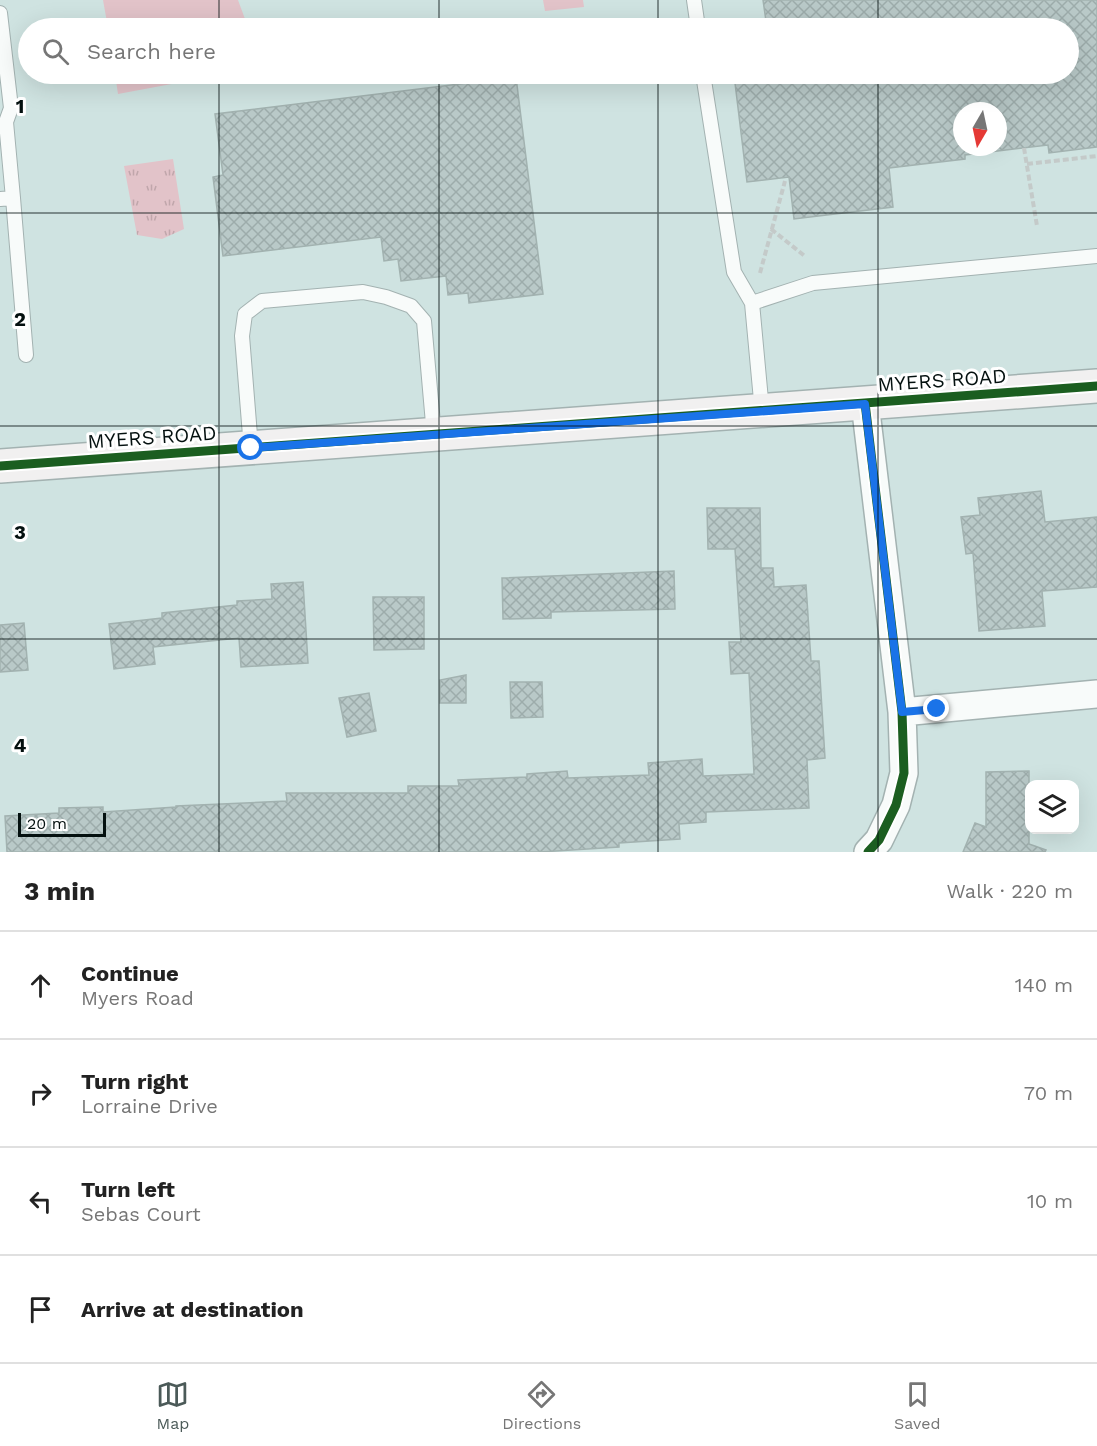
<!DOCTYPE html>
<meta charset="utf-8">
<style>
:root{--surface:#fff;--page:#f2f2f2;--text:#222;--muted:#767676;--line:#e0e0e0;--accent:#4b5a58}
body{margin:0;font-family:"Work Sans",sans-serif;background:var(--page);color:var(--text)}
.controls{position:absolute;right:18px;bottom:18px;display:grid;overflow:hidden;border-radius:12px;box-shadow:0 6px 24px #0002}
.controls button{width:54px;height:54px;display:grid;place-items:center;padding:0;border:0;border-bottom:2px solid var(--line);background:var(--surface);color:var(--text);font:30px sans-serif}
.compass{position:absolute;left:953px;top:102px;width:54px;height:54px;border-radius:50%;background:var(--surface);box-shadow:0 6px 24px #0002;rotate:189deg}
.scale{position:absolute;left:18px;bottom:15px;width:88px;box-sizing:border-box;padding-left:6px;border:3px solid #04100f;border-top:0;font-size:16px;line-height:21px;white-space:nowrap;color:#04100f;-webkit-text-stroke:4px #fff;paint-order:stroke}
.stop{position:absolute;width:18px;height:18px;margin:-14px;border:4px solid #1a73e8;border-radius:50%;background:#fff}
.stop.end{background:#1a73e8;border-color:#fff;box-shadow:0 2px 6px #0008}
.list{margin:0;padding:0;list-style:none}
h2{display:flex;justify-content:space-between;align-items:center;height:78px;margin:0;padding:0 24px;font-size:26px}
h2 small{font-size:20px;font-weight:400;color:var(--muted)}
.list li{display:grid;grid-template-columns:39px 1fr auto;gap:18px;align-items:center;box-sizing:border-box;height:108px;padding:0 24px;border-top:2px solid var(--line)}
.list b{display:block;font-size:22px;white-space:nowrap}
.list p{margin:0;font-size:20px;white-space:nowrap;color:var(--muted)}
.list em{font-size:20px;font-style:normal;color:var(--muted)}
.icon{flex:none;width:33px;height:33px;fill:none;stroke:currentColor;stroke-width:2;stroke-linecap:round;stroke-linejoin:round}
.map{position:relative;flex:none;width:1097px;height:852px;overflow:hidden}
.search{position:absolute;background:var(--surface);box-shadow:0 6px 24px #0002;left:18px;right:18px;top:18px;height:66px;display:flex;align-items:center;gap:15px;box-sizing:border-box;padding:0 21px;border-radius:33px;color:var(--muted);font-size:22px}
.sheet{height:510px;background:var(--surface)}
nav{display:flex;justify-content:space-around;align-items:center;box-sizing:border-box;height:84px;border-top:2px solid var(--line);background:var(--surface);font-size:16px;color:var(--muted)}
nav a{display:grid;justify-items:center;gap:3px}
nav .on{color:var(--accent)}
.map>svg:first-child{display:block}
.grass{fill:url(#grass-tufts)}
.garden{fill:#e2c3c9}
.building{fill:url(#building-cross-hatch);stroke:#a2b2b0;stroke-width:1.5;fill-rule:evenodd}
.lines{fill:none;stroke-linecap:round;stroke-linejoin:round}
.service-casing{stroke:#a3b2b1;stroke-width:16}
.minor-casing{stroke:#a3b2b1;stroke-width:30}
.secondary-casing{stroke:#a3b2b1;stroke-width:36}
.path{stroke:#c4cac9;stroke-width:4;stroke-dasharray:6 3;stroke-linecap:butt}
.service{stroke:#f8fbfa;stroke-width:14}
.minor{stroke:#f8fbfa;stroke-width:27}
.secondary{stroke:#f1f0f0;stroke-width:33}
.cycleway-casing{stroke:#fff;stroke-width:13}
.cycleway{stroke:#1b5e20;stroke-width:9}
.route{stroke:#1a73e8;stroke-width:8}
.grid{fill:none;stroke:#04100f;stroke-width:1.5;stroke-opacity:0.55}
.labels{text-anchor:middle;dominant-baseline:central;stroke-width:6;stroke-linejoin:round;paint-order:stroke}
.street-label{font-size:20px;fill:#04100f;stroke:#fff}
.grid-label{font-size:20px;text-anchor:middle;font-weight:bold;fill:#04100f;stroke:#fff;stroke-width:6;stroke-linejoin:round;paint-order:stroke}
</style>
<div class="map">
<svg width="1097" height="852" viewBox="0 0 1097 852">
<defs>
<pattern id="grass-tufts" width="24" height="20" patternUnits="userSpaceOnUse" patternTransform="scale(1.5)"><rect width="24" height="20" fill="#e2c3c9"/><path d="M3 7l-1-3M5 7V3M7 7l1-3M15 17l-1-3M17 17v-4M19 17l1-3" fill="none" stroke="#c0a6ab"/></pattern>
<pattern id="building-cross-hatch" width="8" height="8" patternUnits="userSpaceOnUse" patternTransform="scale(1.5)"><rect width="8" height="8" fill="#b9c9c8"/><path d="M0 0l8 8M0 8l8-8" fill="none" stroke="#9dacab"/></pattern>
</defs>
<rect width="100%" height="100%" fill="#cfe3e1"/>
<!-- grass -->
<path class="grass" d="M 173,159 L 184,229 L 162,239 L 137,235 L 124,166 Z"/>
<!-- garden -->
<path class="garden" d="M 103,0 L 238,0 L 245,19 L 246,28 L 108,28 Z
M 543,0 L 583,0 L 584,7 L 545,11 Z
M 115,74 L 225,74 L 118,94 Z"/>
<!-- building -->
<path class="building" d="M 763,0 L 1097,0 L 1097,147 L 1049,153 L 1048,145 L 965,155 L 965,159 L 889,168 L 893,207 L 794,219 L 789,177 L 747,182 L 735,83 L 776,78 L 776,74 L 1068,74 L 1068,28 L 767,28 ZM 962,111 L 998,111 L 998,147 L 962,147 Z
M 516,77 L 543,294 L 469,303 L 468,293 L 448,295 L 446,276 L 401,281 L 398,259 L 384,261 L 381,237 L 223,256 L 213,177 L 223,175 L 215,114 Z
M 1041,491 L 1045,522 L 1097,517 L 1097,587 L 1042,591 L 1045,626 L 979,631 L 973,553 L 966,554 L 961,517 L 980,515 L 978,498 Z
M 707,508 L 760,508 L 761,568 L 773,568 L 774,587 L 806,585 L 811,661 L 819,661 L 825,758 L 807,760 L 809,808 L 706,812 L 706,822 L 679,824 L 680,839 L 619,843 L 619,847 L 540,852 L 7,852 L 5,816 L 59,813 L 59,808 L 103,807 L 103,812 L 176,807 L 176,806 L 287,801 L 286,793 L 408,793 L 408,786 L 459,786 L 458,780 L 527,777 L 527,774 L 567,771 L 568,778 L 649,775 L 648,763 L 702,759 L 703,776 L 754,774 L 749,673 L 731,674 L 729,642 L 741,642 L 735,549 L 708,549 Z
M 674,571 L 675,609 L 551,612 L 551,618 L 503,619 L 502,578 Z
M 303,582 L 308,663 L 241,667 L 239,638 L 153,647 L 155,664 L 114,669 L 109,624 L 162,618 L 162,613 L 237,605 L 237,601 L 272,599 L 271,584 Z
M 373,597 L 424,597 L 424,649 L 374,650 Z
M 24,623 L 28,670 L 0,672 L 0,625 Z
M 466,675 L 466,703 L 440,703 L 440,680 Z
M 510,682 L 542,682 L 543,717 L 511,718 Z
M 369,693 L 376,731 L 347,737 L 339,698 Z
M 1029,771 L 1029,844 L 1046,850 L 1045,852 L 963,852 L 975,823 L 986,827 L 986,772 Z"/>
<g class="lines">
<defs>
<path id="service" d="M 694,0 L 698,28
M 0,13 L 11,108 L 6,122 L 13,198 L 0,199
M 703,74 L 734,272 L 752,303 L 762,411
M 13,198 L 26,355
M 752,303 L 813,283 L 1097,256
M 251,448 L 242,336 L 245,314 L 262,301 L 363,292 L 386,297 L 411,306 L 424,321 L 434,435"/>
<path id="minor" d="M 865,403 L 902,712 L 904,773 L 896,805 L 879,840 L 868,852
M 902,712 L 1097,694"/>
<path id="secondary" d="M 0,466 L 1097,386"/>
</defs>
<!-- service casing -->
<use href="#service" class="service-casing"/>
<!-- minor casing -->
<use href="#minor" class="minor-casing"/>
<!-- secondary casing -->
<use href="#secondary" class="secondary-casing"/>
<!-- path -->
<path class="path" d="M 1024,148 L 1037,226
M 1027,164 L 1097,156
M 771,229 L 806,257
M 760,273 L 785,181"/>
<!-- service -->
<use href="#service" class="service"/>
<!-- minor -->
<use href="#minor" class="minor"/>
<!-- secondary -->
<use href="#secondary" class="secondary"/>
<defs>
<path id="cycleway" d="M 865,403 L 902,712 L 904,773 L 896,805 L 879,840 L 868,852
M 0,466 L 1097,386"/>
</defs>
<!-- cycleway casing -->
<use href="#cycleway" class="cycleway-casing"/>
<!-- cycleway -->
<use href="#cycleway" class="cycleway"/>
</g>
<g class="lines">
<!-- route -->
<path class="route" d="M 251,448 L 865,404 L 902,712 L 937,709"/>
</g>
<!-- grid -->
<path class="grid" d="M 219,0 L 219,28M 439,0 L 439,28M 658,0 L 658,28M 878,0 L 878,28M 219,74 L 219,852M 439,74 L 439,852M 658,74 L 658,852M 878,74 L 878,852M 0,213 L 1097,213M 0,426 L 1097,426M 0,639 L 1097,639"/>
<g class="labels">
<!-- street labels -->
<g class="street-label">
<text transform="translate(942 380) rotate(-4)">MYERS ROAD</text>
<text transform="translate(152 437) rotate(-4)">MYERS ROAD</text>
</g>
</g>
<g class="grid-label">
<text x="20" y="113">1</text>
<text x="20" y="326">2</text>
<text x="20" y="539">3</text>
<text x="20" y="752">4</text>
</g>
</svg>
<div class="controls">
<button><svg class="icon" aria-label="layers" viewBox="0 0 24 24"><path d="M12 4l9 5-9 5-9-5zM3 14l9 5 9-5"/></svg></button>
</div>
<svg class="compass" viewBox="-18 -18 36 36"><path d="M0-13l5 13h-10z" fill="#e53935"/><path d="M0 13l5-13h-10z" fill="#767676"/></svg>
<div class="scale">20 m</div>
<div class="stop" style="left:251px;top:448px"></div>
<div class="stop end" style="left:937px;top:709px"></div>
<div class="search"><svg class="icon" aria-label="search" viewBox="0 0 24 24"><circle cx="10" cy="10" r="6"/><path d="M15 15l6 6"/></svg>Search here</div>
</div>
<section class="sheet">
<h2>3 min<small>Walk · 220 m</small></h2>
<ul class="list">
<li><svg class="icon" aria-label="ahead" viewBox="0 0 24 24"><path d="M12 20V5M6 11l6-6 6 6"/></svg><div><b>Continue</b><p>Myers Road</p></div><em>140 m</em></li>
<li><svg class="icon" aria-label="right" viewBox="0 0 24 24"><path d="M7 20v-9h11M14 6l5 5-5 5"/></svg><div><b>Turn right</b><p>Lorraine Drive</p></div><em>70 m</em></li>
<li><svg class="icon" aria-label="left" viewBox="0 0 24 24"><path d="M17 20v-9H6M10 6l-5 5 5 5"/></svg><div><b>Turn left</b><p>Sebas Court</p></div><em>10 m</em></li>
<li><svg class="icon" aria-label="arrive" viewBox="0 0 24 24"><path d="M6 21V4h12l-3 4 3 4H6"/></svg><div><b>Arrive at destination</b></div></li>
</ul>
</section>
<nav>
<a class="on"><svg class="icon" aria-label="map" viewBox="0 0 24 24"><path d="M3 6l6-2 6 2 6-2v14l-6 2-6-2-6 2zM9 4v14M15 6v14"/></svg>Map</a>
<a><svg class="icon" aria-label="directions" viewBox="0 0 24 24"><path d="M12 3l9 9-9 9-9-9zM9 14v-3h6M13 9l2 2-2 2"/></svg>Directions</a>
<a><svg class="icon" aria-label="saved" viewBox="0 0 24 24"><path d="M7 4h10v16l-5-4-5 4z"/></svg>Saved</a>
</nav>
